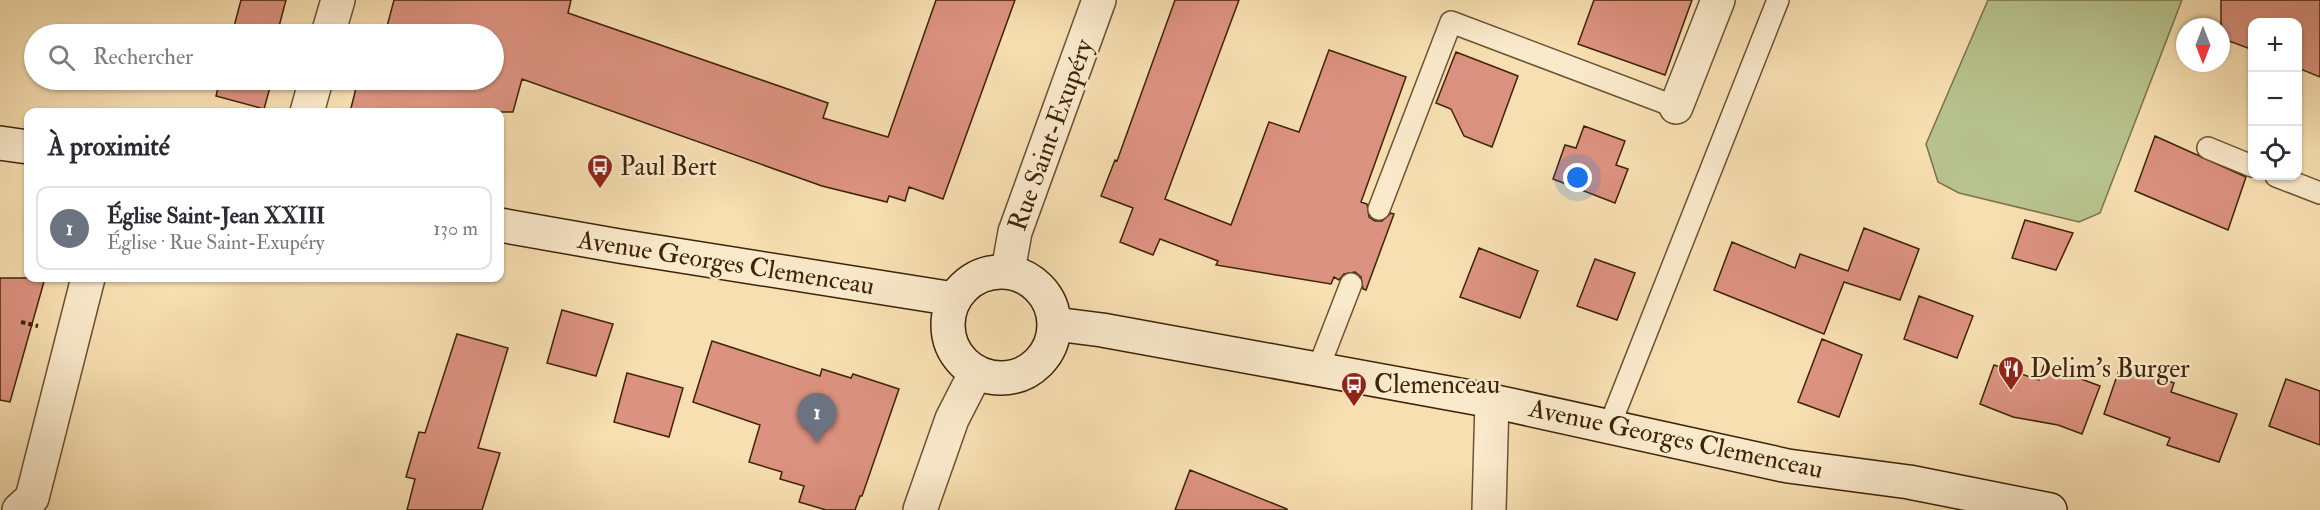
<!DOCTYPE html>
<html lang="fr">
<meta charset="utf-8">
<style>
:root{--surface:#fff;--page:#f7f7f7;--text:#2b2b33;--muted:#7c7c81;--line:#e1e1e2;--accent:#b45309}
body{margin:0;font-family:"IM FELL Double Pica",serif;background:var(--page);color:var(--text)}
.controls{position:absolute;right:18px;top:18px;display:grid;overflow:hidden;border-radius:12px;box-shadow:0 2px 4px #0004}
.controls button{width:54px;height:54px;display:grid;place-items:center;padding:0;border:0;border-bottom:2px solid var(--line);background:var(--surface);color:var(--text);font:30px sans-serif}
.compass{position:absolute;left:2176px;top:18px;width:54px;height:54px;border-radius:50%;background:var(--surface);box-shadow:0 2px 4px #0004;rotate:180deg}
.you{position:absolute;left:1578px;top:178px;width:21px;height:21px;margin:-15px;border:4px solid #fff;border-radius:50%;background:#1a73e8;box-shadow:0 0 0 9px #1a73e833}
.badge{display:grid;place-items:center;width:39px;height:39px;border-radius:50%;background:var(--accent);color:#fff;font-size:20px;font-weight:700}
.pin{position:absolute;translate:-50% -50px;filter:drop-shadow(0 2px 3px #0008)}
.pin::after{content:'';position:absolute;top:32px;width:21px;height:18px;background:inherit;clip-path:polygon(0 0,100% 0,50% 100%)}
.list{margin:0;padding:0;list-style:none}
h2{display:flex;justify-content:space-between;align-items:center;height:78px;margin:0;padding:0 24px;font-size:26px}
h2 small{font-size:20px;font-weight:400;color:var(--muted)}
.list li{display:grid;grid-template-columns:39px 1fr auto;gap:18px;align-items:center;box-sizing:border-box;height:84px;margin:0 12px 12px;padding:0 12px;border:2px solid var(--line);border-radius:12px}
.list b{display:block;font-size:22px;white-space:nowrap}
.list p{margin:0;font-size:20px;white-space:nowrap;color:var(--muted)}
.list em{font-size:20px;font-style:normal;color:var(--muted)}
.icon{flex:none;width:33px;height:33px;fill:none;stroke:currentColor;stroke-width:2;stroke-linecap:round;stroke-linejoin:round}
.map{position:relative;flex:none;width:2320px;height:510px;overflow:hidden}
.search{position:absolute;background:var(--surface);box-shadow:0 2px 4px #0004;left:24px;top:24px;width:480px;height:66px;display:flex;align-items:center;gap:15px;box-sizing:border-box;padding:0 21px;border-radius:33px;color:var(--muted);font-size:22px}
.panel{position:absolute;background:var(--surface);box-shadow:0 2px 4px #0004;left:24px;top:108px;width:480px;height:174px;border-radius:12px}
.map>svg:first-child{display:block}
.green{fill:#b8c38f;stroke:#7b734a;stroke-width:1.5}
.building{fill:#dc9280;stroke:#3e2306;stroke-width:1.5}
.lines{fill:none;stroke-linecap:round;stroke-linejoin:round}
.service-casing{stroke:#6c5231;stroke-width:24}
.minor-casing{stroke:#6c5231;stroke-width:36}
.secondary-casing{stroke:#3e2306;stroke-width:36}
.path{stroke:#3e2306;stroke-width:4;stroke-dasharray:4.5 3;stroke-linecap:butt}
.service{stroke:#faeacc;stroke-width:21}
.minor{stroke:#faeacc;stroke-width:33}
.secondary{stroke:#faeacc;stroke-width:33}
.labels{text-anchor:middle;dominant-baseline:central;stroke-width:5;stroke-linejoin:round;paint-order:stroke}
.street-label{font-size:26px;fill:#3e2306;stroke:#faeacc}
.poi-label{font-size:26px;fill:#3e2306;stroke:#faeacc;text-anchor:start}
</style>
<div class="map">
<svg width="2320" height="510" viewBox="0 0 2320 510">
<rect width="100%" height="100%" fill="#f7dfb1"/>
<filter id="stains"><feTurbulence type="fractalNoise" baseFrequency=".00333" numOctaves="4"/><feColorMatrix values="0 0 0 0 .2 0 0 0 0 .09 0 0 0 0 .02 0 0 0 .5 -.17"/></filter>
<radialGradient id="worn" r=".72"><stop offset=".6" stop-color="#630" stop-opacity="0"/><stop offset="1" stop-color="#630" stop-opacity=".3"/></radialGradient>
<!-- green -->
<path class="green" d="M 1988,0 L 2182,0 L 2100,213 L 2079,222 L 1959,193 L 1938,182 L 1926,144 Z"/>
<!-- building -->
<path class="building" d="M 241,0 L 286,0 L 277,34 L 232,34 Z
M 394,0 L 571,0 L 568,13 L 828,103 L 823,118 L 888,137 L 936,0 L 1015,0 L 943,199 L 909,187 L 905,201 L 889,196 L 887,202 L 822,186 L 522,79 L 513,112 L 350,112 L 358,80 L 494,80 L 494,34 L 385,34 Z
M 1175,0 L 1239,0 L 1165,199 L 1231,225 L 1269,122 L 1299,132 L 1329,50 L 1406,77 L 1361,202 L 1367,204 L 1369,217 L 1375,221 L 1382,221 L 1391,213 L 1394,214 L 1366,290 L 1363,289 L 1361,277 L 1355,272 L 1344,274 L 1339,280 L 1334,277 L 1331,284 L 1216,265 L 1218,261 L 1160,239 L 1153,255 L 1120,242 L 1133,208 L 1101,196 L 1115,160 L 1117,161 Z
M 1594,0 L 1692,0 L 1665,75 L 1578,44 Z
M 2221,0 L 2320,0 L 2320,77 L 2298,68 L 2298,22 L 2253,22 L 2253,50 L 2221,38 Z
M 1456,52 L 1518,76 L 1492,147 L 1464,136 L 1451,109 L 1436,103 Z
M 220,80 L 272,80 L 264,109 L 216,96 Z
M 1584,126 L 1625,141 L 1616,165 L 1628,169 L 1615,203 L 1553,179 L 1565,145 L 1576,148 Z
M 2155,136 L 2246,177 L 2228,230 L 2135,191 Z
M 2025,220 L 2073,233 L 2056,270 L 2012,258 Z
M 1864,228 L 1919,249 L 1900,300 L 1844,282 L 1824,334 L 1714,290 L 1732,242 L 1795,268 L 1800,254 L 1848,271 Z
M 1479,248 L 1538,271 L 1520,318 L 1460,297 Z
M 1595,259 L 1635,273 L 1617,320 L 1577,306 Z
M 0,278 L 45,278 L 10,402 L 0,400 Z
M 1919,296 L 1973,316 L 1957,358 L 1904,339 Z
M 562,310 L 613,324 L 596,376 L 547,363 Z
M 457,334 L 508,348 L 478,448 L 500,453 L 482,510 L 407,510 L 415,479 L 406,477 L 419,432 L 425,433 Z
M 1822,339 L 1862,355 L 1839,417 L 1798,402 Z
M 712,341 L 820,376 L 822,369 L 851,378 L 853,374 L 899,389 L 862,496 L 860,496 L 855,510 L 826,510 L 799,502 L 804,486 L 780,479 L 782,472 L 749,462 L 760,425 L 693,402 Z
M 2121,364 L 2174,383 L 2171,392 L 2237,414 L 2219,462 L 2167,445 L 2170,438 L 2104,414 Z
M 1994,365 L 2039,380 L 2044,365 L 2100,386 L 2082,434 L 2058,425 L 2013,417 L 1980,404 Z
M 627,373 L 683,388 L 669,437 L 614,422 Z
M 2286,379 L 2320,391 L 2320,445 L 2269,426 Z
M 1190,470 L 1287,509 L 1287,510 L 1175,510 Z"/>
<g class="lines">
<defs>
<path id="service" d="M 2208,148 L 2252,166
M 2276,176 L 2320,193
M 1379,209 L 1451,22 L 1676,107
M 1318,369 L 1351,284
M 1609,427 L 1778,0"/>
<path id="minor" d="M 328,34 L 338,0
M 1676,107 L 1718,0
M 307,112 L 316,80
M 1008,271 L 1015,232 L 1099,0
M 19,510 L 32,498 L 88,278
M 920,510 L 952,419 L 976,372
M 1489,510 L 1492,401"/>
<path id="secondary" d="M 0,143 L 28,147
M 500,225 L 619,246 L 954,299
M948 325a53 53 0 1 1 106 0a53 53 0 1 1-106 0Z
M 1055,324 L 1102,330 L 1492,401 L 1788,466 L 1909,482 L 2050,510"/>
</defs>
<!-- service casing -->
<use href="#service" class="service-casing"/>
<!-- minor casing -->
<use href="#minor" class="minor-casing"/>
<!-- secondary casing -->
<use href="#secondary" class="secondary-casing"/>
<!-- path -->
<path class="path" d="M 21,322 L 38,326"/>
<!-- service -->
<use href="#service" class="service"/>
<!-- minor -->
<use href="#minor" class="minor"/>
<!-- secondary -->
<use href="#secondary" class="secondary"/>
</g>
<!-- icons -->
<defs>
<symbol id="bus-pin" viewBox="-11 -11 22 30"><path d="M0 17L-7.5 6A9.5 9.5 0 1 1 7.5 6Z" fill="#8f2418" stroke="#faeacc"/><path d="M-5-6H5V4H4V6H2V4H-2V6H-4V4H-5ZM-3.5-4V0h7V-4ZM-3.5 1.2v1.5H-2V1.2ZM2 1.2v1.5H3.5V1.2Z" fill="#fff"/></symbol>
<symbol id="restaurant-pin" viewBox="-11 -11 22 30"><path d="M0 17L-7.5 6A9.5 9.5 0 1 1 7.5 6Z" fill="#8f2418" stroke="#faeacc"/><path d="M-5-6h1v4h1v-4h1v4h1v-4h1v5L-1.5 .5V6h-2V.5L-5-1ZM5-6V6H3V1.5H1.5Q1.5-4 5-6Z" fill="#fff"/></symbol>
</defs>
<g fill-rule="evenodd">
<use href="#bus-pin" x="585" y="152" width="30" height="40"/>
<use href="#restaurant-pin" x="1996" y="354" width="30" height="40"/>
<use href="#bus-pin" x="1339" y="370" width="30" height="40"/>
</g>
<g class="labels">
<!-- street labels -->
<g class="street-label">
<text transform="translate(1051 135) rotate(-70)">Rue Saint-Exupéry</text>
<text transform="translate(726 263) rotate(9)">Avenue Georges Clemenceau</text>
<text transform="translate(1676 439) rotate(12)">Avenue Georges Clemenceau</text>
</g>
<!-- poi labels -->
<g class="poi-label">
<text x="620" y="167">Paul Bert</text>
<text x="2030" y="369">Delim's Burger</text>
<text x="1374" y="385">Clemenceau</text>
</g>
</g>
<rect width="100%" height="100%" filter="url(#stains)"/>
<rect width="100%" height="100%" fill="url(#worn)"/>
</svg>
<div class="controls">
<button>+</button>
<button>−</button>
<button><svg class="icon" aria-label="locate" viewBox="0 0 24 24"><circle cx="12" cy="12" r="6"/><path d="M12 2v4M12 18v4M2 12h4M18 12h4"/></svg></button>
</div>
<svg class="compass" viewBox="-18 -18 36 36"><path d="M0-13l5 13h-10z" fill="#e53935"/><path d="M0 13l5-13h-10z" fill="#7c7c81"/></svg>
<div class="you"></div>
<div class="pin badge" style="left:817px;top:443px;background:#6b7280">1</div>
<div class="search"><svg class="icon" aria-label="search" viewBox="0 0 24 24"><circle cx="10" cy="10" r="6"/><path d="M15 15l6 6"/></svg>Rechercher</div>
<section class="panel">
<h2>À proximité<small></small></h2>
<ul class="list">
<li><span class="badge" style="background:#6b7280">1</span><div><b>Église Saint-Jean XXIII</b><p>Église · Rue Saint-Exupéry</p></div><em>130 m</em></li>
</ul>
</section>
</div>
